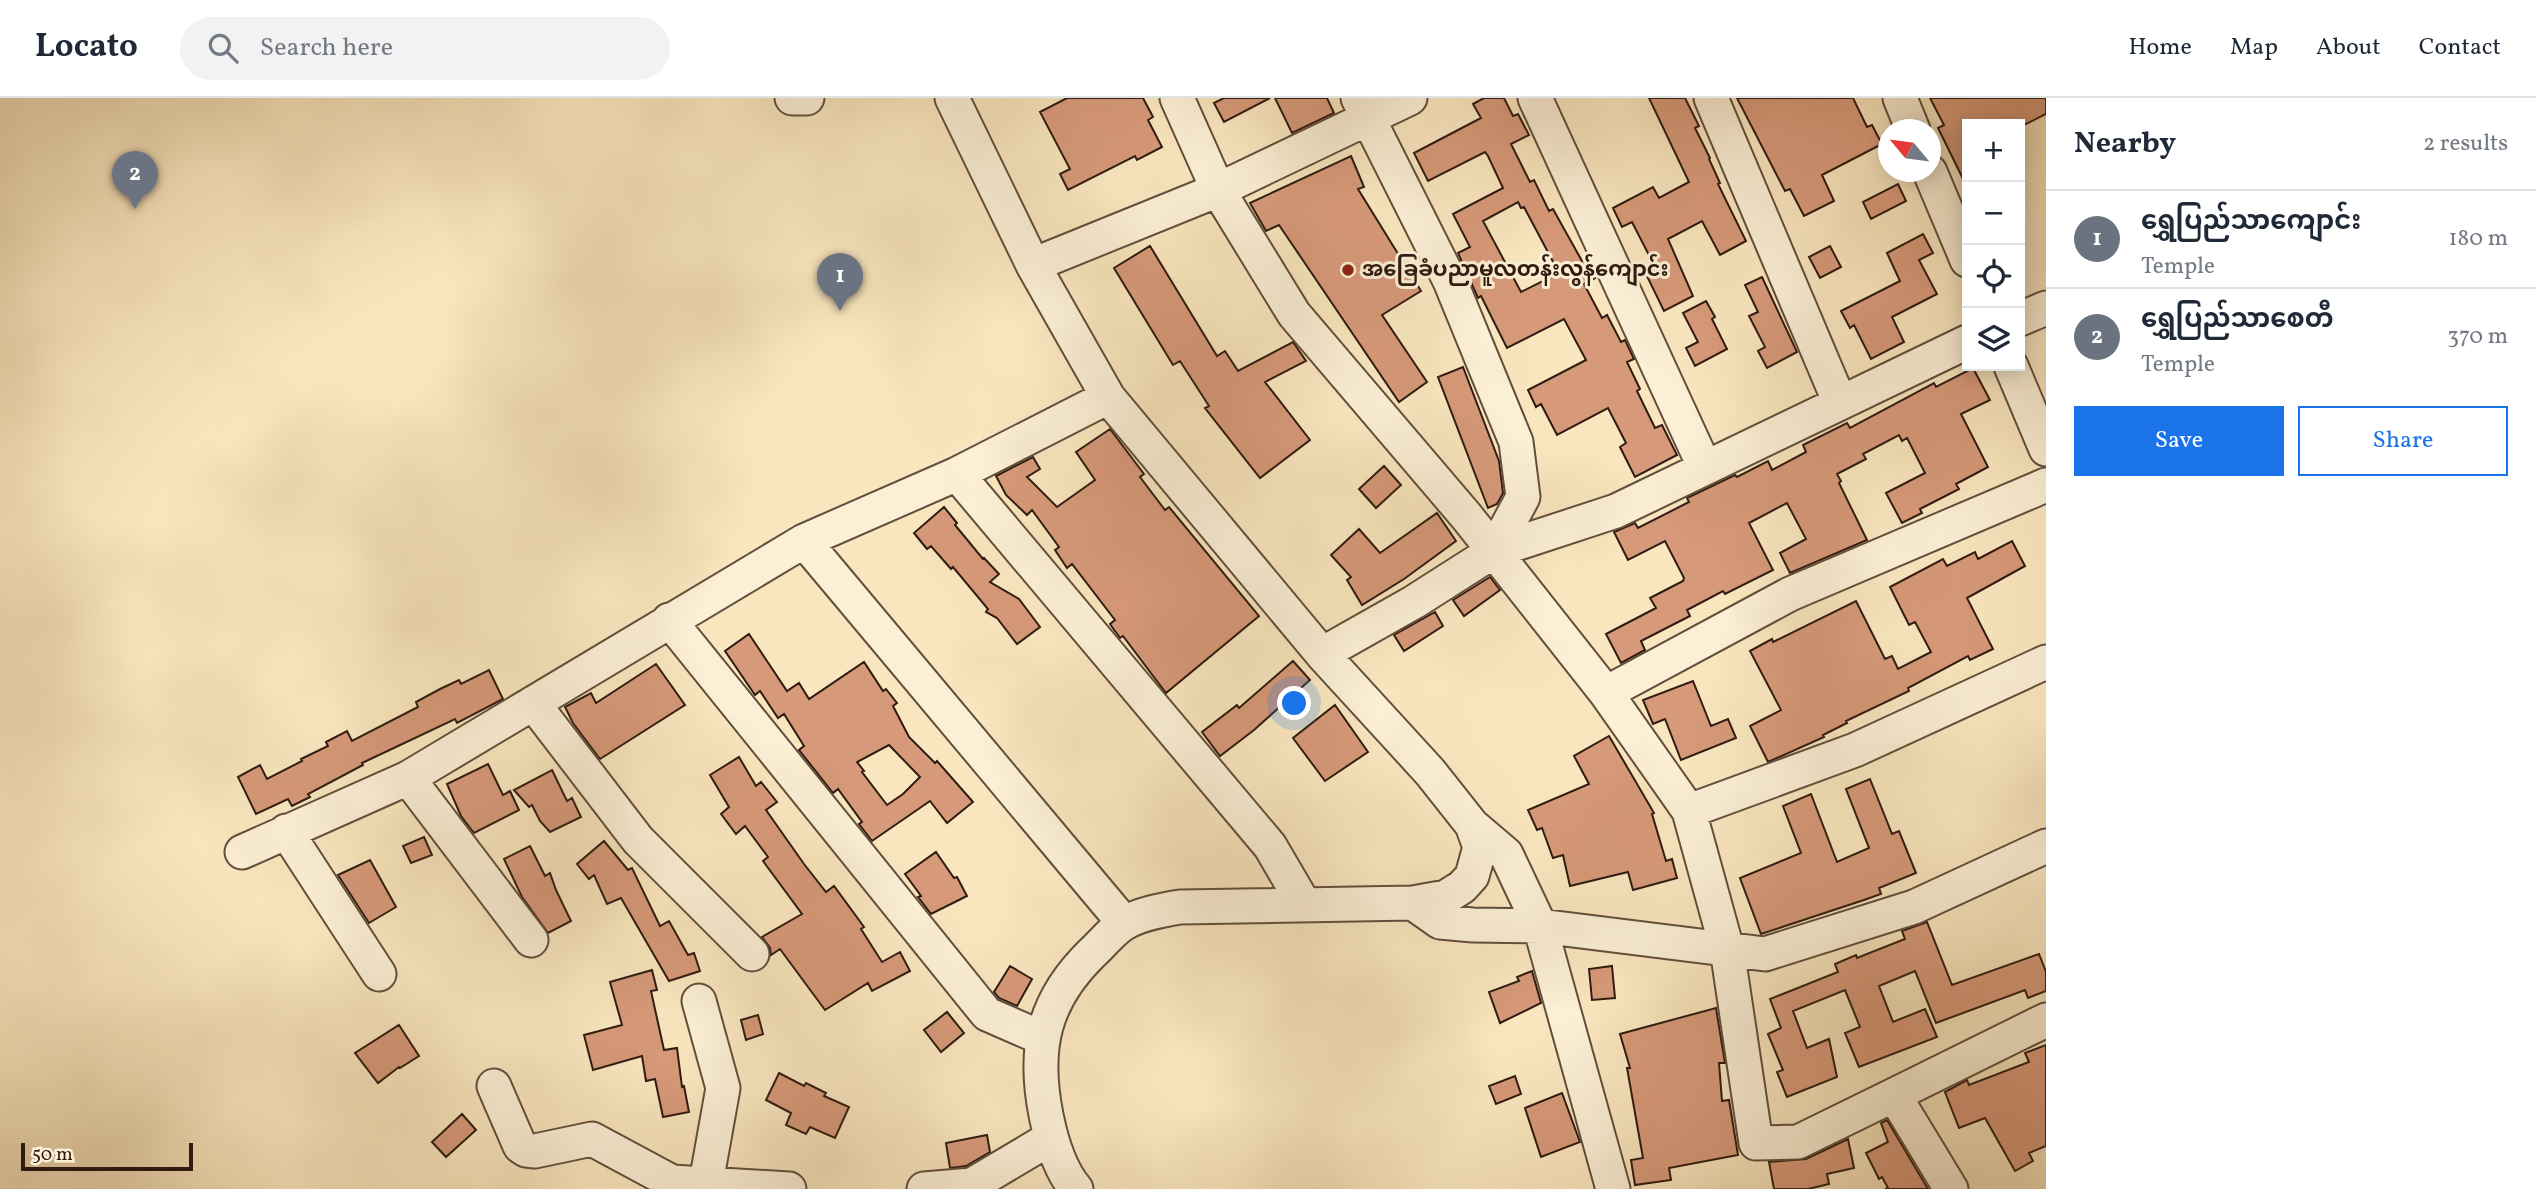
<!DOCTYPE html>
<meta charset="utf-8">
<style>
:root{--surface:#fff;--page:#f2f2f3;--text:#1f2937;--muted:#747a83;--line:#e0e1e3;--accent:#1a73e8}
body{margin:0;font-family:Vollkorn,"Noto Sans Myanmar",serif;background:var(--page);color:var(--text)}
.controls{position:absolute;right:21px;top:21px;display:grid;overflow:hidden;border-radius:0px;box-shadow:0 4px 18px #0003}
.controls button{width:63px;height:63px;display:grid;place-items:center;padding:0;border:0;border-bottom:2px solid var(--line);background:var(--surface);color:var(--text);font:35px sans-serif}
.compass{position:absolute;left:1878px;top:21px;width:63px;height:63px;border-radius:50%;background:var(--surface);box-shadow:0 4px 18px #0003;rotate:299deg}
.scale{position:absolute;left:21px;bottom:18px;width:172px;box-sizing:border-box;padding-left:7px;border:4px solid #2f1b10;border-top:0;font-size:19px;line-height:24px;white-space:nowrap;color:#2f1b10;-webkit-text-stroke:5px #fbefd5;paint-order:stroke}
.you{position:absolute;left:1295px;top:606px;width:24px;height:24px;margin:-18px;border:5px solid #fff;border-radius:50%;background:#1a73e8;box-shadow:0 0 0 10px #1a73e833}
.badge{display:grid;place-items:center;width:46px;height:46px;border-radius:50%;background:var(--accent);color:#fff;font-size:23px;font-weight:700}
.pin{position:absolute;translate:-50% -58px;filter:drop-shadow(0 2px 4px #0008)}
.pin::after{content:'';position:absolute;top:37px;width:24px;height:21px;background:inherit;clip-path:polygon(0 0,100% 0,50% 100%)}
.list{margin:0;padding:0;list-style:none}
h2{display:flex;justify-content:space-between;align-items:center;height:91px;margin:0;padding:0 28px;font-size:30px}
h2 small{font-size:23px;font-weight:400;color:var(--muted)}
.list li{display:grid;grid-template-columns:46px 1fr auto;gap:21px;align-items:center;box-sizing:border-box;height:98px;padding:0 28px;border-top:2px solid var(--line)}
.list b{display:block;font-size:26px;white-space:nowrap}
.list p{margin:0;font-size:23px;white-space:nowrap;color:var(--muted)}
.list em{font-size:23px;font-style:normal;color:var(--muted)}
.actions{display:flex;gap:14px;padding:21px 28px}
.actions a{flex:1;padding:16px 0;border:2px solid var(--accent);border-radius:0px;text-align:center;font-size:24px;color:var(--accent)}
.actions .main{background:var(--accent);color:#fff}
.icon{flex:none;width:38px;height:38px;fill:none;stroke:currentColor;stroke-width:2;stroke-linecap:round;stroke-linejoin:round}
.map{position:relative;flex:none;width:2046px;height:1091px;overflow:hidden}
header{display:flex;align-items:center;gap:42px;box-sizing:border-box;height:98px;padding:0 35px;background:var(--surface);border-bottom:2px solid var(--line)}
header strong{font-size:33px}
nav{display:flex;gap:38px;margin-inline-start:auto;font-size:24px}
.search{width:490px;height:63px;background:var(--page);display:flex;align-items:center;gap:18px;box-sizing:border-box;padding:0 24px;border-radius:38px;color:var(--muted);font-size:26px}
main{display:flex}
aside{flex:1;background:var(--surface)}
.map>svg:first-child{display:block}
.building{fill:#d69979;stroke:#2f1b10;stroke-width:2;fill-rule:evenodd}
.lines{fill:none;stroke-linecap:round;stroke-linejoin:round}
.minor-casing{stroke:#624e3c;stroke-width:37}
.minor{stroke:#fbefd5;stroke-width:33}
.poi-dot{fill:#8f2418;stroke:#fbefd5;stroke-width:2.5}
.labels{text-anchor:middle;dominant-baseline:central;stroke-width:6;stroke-linejoin:round;paint-order:stroke}
.poi-label{font-size:21px;font-weight:bold;fill:#2f1b10;stroke:#fbefd5;text-anchor:start}
</style>
<header>
<strong>Locato</strong>
<div class="search"><svg class="icon" aria-label="search" viewBox="0 0 24 24"><circle cx="10" cy="10" r="6"/><path d="M15 15l6 6"/></svg>Search here</div>
<nav><a>Home</a><a>Map</a><a>About</a><a>Contact</a></nav>
</header>
<main>
<div class="map">
<svg width="2046" height="1091" viewBox="0 0 2046 1091">
<rect width="100%" height="100%" fill="#f9e6bf"/>
<filter id="stains"><feTurbulence type="fractalNoise" baseFrequency=".00286" numOctaves="4"/><feColorMatrix values="0 0 0 0 .2 0 0 0 0 .09 0 0 0 0 .02 0 0 0 .5 -.17"/></filter>
<radialGradient id="worn" r=".72"><stop offset=".6" stop-color="#630" stop-opacity="0"/><stop offset="1" stop-color="#630" stop-opacity=".3"/></radialGradient>
<!-- building -->
<path class="building" d="M 1067,0 L 1143,0 L 1153,19 L 1148,22 L 1162,49 L 1137,62 L 1135,58 L 1068,92 L 1060,76 L 1070,71 L 1040,14 Z
M 1224,0 L 1270,0 L 1224,24 L 1214,5 Z
M 1275,0 L 1327,0 L 1334,15 L 1292,35 Z
M 1484,0 L 1504,0 L 1513,18 L 1518,16 L 1529,37 L 1511,46 L 1530,84 L 1534,82 L 1549,113 L 1553,111 L 1582,163 L 1585,161 L 1595,180 L 1584,186 L 1602,220 L 1607,217 L 1621,244 L 1625,242 L 1634,261 L 1627,264 L 1640,291 L 1637,293 L 1655,330 L 1662,327 L 1677,357 L 1635,379 L 1620,349 L 1626,345 L 1608,310 L 1557,337 L 1541,306 L 1536,309 L 1528,292 L 1586,262 L 1564,221 L 1507,250 L 1481,198 L 1478,200 L 1458,155 L 1470,149 L 1453,116 L 1503,90 L 1488,58 L 1485,54 L 1428,83 L 1414,55 L 1481,20 L 1473,6 ZM 1518,104 L 1521,110 L 1524,109 L 1559,175 L 1521,194 L 1483,123 Z
M 1649,0 L 1685,0 L 1699,28 L 1695,30 L 1710,60 L 1709,61 L 1720,85 L 1718,86 L 1746,143 L 1720,157 L 1702,123 L 1668,141 L 1693,198 L 1664,213 L 1643,170 L 1653,165 L 1632,124 L 1622,129 L 1613,110 L 1653,89 L 1659,100 L 1689,84 Z
M 1737,0 L 1853,0 L 1867,29 L 1872,27 L 1882,46 L 1822,77 L 1834,103 L 1804,118 L 1790,91 L 1785,93 Z
M 1930,0 L 2046,0 L 2046,16 L 2026,26 L 1967,26 L 1967,89 L 1938,30 L 1944,27 Z
M 1351,58 L 1364,89 L 1358,91 L 1421,193 L 1382,217 L 1427,284 L 1399,304 L 1279,127 L 1266,133 L 1250,105 Z
M 1898,86 L 1906,103 L 1871,121 L 1863,104 Z
M 1923,136 L 1933,155 L 1919,162 L 1937,196 L 1892,219 L 1904,244 L 1871,261 L 1854,227 L 1850,230 L 1841,213 L 1900,183 L 1887,155 Z
M 1150,148 L 1217,258 L 1225,253 L 1238,273 L 1293,244 L 1306,263 L 1265,284 L 1310,342 L 1260,380 L 1205,310 L 1209,308 L 1180,263 L 1173,267 L 1114,170 Z
M 1830,148 L 1841,169 L 1820,180 L 1809,159 Z
M 1762,179 L 1797,254 L 1767,270 L 1758,253 L 1765,249 L 1749,218 L 1758,214 L 1745,187 Z
M 1706,203 L 1715,219 L 1712,221 L 1727,251 L 1695,268 L 1686,250 L 1698,244 L 1683,215 Z
M 1463,269 L 1499,363 L 1503,395 L 1497,406 L 1488,410 L 1438,279 Z
M 1973,270 L 1990,302 L 1961,316 L 1988,369 L 1956,386 L 1959,391 L 1920,411 L 1922,415 L 1902,425 L 1886,395 L 1925,375 L 1907,340 L 1902,343 L 1899,337 L 1863,356 L 1866,361 L 1837,376 L 1841,383 L 1839,385 L 1867,442 L 1790,475 L 1780,455 L 1806,441 L 1787,405 L 1749,425 L 1773,472 L 1725,496 L 1723,493 L 1687,512 L 1690,518 L 1641,543 L 1645,552 L 1621,565 L 1606,536 L 1656,510 L 1650,500 L 1683,483 L 1684,480 L 1665,443 L 1628,462 L 1614,434 L 1635,425 L 1638,430 L 1689,404 L 1687,400 L 1735,377 L 1737,379 L 1768,363 L 1772,372 L 1806,354 L 1803,347 L 1847,325 L 1850,330 L 1934,285 L 1936,289 Z
M 1110,331 L 1144,376 L 1140,379 L 1165,412 L 1169,409 L 1259,518 L 1166,595 L 1123,538 L 1120,540 L 1110,526 L 1115,522 L 1072,466 L 1067,470 L 1055,452 L 1059,449 L 1032,412 L 1027,417 L 1006,397 L 996,378 L 1033,359 L 1040,371 L 1027,379 L 1057,409 L 1095,382 L 1076,354 Z
M 1384,368 L 1401,387 L 1376,410 L 1359,391 Z
M 944,409 L 957,425 L 955,427 L 983,461 L 984,460 L 999,476 L 990,484 L 1019,501 L 1040,529 L 1017,546 L 997,520 L 986,514 L 988,511 L 953,469 L 951,471 L 931,448 L 927,451 L 914,435 Z
M 1437,415 L 1456,443 L 1404,481 L 1362,507 L 1347,482 L 1351,479 L 1331,457 L 1359,431 L 1380,455 Z
M 2012,443 L 2025,468 L 1967,500 L 1993,551 L 1970,562 L 1968,558 L 1908,590 L 1909,593 L 1846,623 L 1847,625 L 1823,637 L 1824,639 L 1768,664 L 1750,628 L 1781,612 L 1750,553 L 1772,541 L 1773,544 L 1856,503 L 1885,561 L 1892,558 L 1898,571 L 1931,554 L 1915,524 L 1909,527 L 1890,489 L 1943,461 L 1947,468 L 1975,454 L 1978,461 Z
M 1490,479 L 1500,492 L 1464,518 L 1453,502 Z
M 1435,514 L 1443,528 L 1404,553 L 1394,537 Z
M 749,536 L 787,593 L 799,585 L 809,601 L 864,564 L 883,593 L 886,591 L 897,605 L 893,608 L 909,639 L 935,665 L 937,663 L 973,704 L 947,725 L 930,703 L 872,743 L 859,726 L 862,724 L 838,691 L 833,695 L 799,652 L 804,648 L 784,616 L 778,620 L 760,593 L 755,597 L 725,553 ZM 889,647 L 920,679 L 903,696 L 887,707 L 862,674 L 864,673 L 857,664 Z
M 1293,563 L 1310,582 L 1254,632 L 1220,658 L 1202,634 L 1237,607 L 1239,610 Z
M 656,566 L 685,607 L 600,661 L 573,625 L 565,609 L 591,595 L 596,605 Z
M 489,572 L 503,601 L 457,625 L 455,621 L 362,665 L 363,667 L 308,696 L 310,699 L 292,708 L 288,701 L 256,716 L 238,679 L 260,667 L 267,681 L 302,663 L 301,661 L 328,648 L 326,644 L 347,633 L 352,643 L 418,609 L 416,604 L 440,591 L 459,582 L 461,586 Z
M 1693,583 L 1711,628 L 1728,621 L 1736,640 L 1681,662 L 1665,621 L 1653,626 L 1643,602 Z
M 1335,607 L 1368,654 L 1325,683 L 1293,640 Z
M 1609,638 L 1654,715 L 1652,716 L 1666,763 L 1672,761 L 1677,780 L 1633,792 L 1628,774 L 1570,788 L 1563,757 L 1553,760 L 1542,730 L 1537,732 L 1528,712 L 1589,686 L 1574,658 Z
M 739,659 L 756,688 L 761,684 L 777,704 L 766,712 L 804,766 L 826,794 L 834,788 L 864,829 L 861,831 L 882,864 L 900,854 L 910,873 L 872,893 L 868,885 L 825,912 L 780,851 L 771,857 L 770,850 L 762,839 L 802,816 L 763,763 L 768,759 L 745,728 L 736,736 L 721,716 L 729,709 L 710,677 Z
M 488,666 L 503,697 L 510,693 L 519,712 L 474,735 L 461,718 L 447,686 Z
M 552,672 L 567,703 L 572,700 L 581,719 L 550,734 L 540,723 L 532,707 L 529,709 L 514,692 Z
M 1870,681 L 1892,736 L 1899,733 L 1916,775 L 1879,790 L 1881,796 L 1864,802 L 1761,836 L 1740,780 L 1801,755 L 1783,708 L 1811,696 L 1837,764 L 1869,750 L 1846,691 Z
M 424,739 L 432,757 L 411,765 L 403,748 Z
M 604,743 L 628,772 L 632,770 L 660,828 L 669,823 L 688,857 L 694,855 L 700,873 L 669,883 L 621,800 L 607,806 L 594,777 L 589,781 L 577,766 Z
M 530,748 L 545,778 L 550,775 L 556,792 L 571,823 L 548,835 L 522,799 L 504,761 Z
M 936,754 L 954,780 L 957,779 L 967,798 L 931,816 L 918,799 L 921,798 L 905,776 Z
M 370,762 L 396,809 L 369,825 L 338,777 Z
M 1927,824 L 1952,887 L 2039,856 L 2046,874 L 2046,893 L 2028,900 L 2025,892 L 1936,925 L 1915,873 L 1879,888 L 1893,924 L 1925,911 L 1937,939 L 1859,969 L 1845,935 L 1860,929 L 1845,892 L 1793,913 L 1807,950 L 1829,941 L 1837,979 L 1787,999 L 1777,974 L 1783,972 L 1768,936 L 1781,930 L 1770,901 L 1838,874 L 1835,866 L 1856,857 L 1857,860 L 1905,841 L 1902,833 Z
M 1010,868 L 1032,881 L 1017,908 L 999,900 L 994,894 Z
M 1612,868 L 1615,900 L 1592,902 L 1589,871 Z
M 652,872 L 657,892 L 651,893 L 664,952 L 677,950 L 682,989 L 684,988 L 689,1014 L 663,1019 L 655,981 L 646,983 L 642,958 L 593,972 L 584,937 L 622,927 L 610,884 Z
M 1532,873 L 1541,905 L 1500,925 L 1489,894 L 1519,883 L 1517,879 Z
M 1716,910 L 1725,965 L 1719,965 L 1722,1003 L 1729,1002 L 1738,1057 L 1669,1070 L 1671,1082 L 1635,1087 L 1631,1062 L 1643,1060 L 1627,970 L 1630,970 L 1620,936 Z
M 947,914 L 964,935 L 941,954 L 924,932 Z
M 758,917 L 763,936 L 746,942 L 741,922 Z
M 399,927 L 419,958 L 400,970 L 399,969 L 378,985 L 355,955 Z
M 2046,947 L 2046,1048 L 2029,1055 L 2033,1063 L 2015,1073 L 1985,1020 L 1959,1030 L 1945,994 L 1967,982 L 1969,987 L 2029,964 L 2025,955 Z
M 779,975 L 804,988 L 806,985 L 826,995 L 824,998 L 849,1009 L 835,1040 L 810,1029 L 806,1036 L 786,1027 L 791,1015 L 766,1002 Z
M 1515,978 L 1521,996 L 1496,1006 L 1489,988 Z
M 1562,995 L 1580,1044 L 1541,1059 L 1525,1010 Z
M 462,1016 L 476,1032 L 446,1059 L 432,1044 Z
M 1887,1022 L 1928,1091 L 1885,1091 L 1888,1090 L 1882,1079 L 1879,1081 L 1866,1055 L 1888,1044 L 1881,1025 Z
M 987,1037 L 990,1054 L 966,1068 L 950,1070 L 946,1045 Z
M 1848,1041 L 1854,1070 L 1827,1076 L 1829,1086 L 1808,1091 L 1774,1091 L 1769,1064 L 1806,1061 Z"/>
<g class="lines">
<defs>
<path id="minor" d="M 792,0 L 807,0
M 952,0 L 1033,167 L 1108,299 L 1322,556 L 1430,674 L 1472,727 L 1480,749 L 1472,778 L 1462,789 L 1446,799 L 1413,805 L 1180,809 C 1162,812 1139,816 1123,826 C 1112,833 1102,846 1092,855 C 1043,903 1033,951 1046,1017 C 1051,1042 1059,1071 1076,1091
M 1177,0 L 1218,92 L 1294,216 L 1467,419 L 1606,595 L 1689,713 L 1727,851 L 1756,1045 L 1798,1044 L 1894,997 L 1951,1091
M 1535,0 L 1705,370
M 1711,0 L 1840,305
M 1900,0 L 1913,32
M 1930,74 L 1967,162
M 1033,167 L 1218,92 L 1410,0
M 2020,221 L 2046,210
M 2011,268 L 2046,351
M 957,376 L 1270,748 L 1304,806
M 804,443 L 1124,825
M 1494,453 L 1616,413 L 1967,244
M 669,522 L 987,916 L 1042,940
M 1322,556 L 1414,504 L 1494,453 L 1523,399 L 1516,344 L 1450,183 L 1358,0
M 1606,595 L 1790,496 L 2046,387
M 533,605 L 638,742 L 752,856
M 408,680 L 531,842
M 1689,713 L 1855,652 L 2046,564
M 1472,727 L 1506,756 L 1540,828 L 1613,1091
M 286,733 L 379,876
M 242,754 L 408,680 L 804,443 L 957,376 L 1108,299
M 1413,805 L 1440,824 L 1473,827 L 1540,828 L 1765,856 L 1914,809 L 2046,748
M 699,903 L 723,990 L 706,1085
M 494,988 L 520,1048 L 526,1052 L 535,1053 L 592,1041 L 672,1084 L 789,1091
M 1894,997 L 2046,922
M 924,1091 L 972,1087 L 1051,1040"/>
</defs>
<!-- minor casing -->
<use href="#minor" class="minor-casing"/>
<!-- minor -->
<use href="#minor" class="minor"/>
</g>
<!-- markers -->
<circle class="poi-dot" cx="1348" cy="172" r="7"/>
<g class="labels">
<!-- poi labels -->
<g class="poi-label">
<text x="1362" y="172">အခြေခံပညာမူလတန်းလွန်ကျောင်း</text>
</g>
</g>
<rect width="100%" height="100%" filter="url(#stains)"/>
<rect width="100%" height="100%" fill="url(#worn)"/>
</svg>
<div class="controls">
<button>+</button>
<button>−</button>
<button><svg class="icon" aria-label="locate" viewBox="0 0 24 24"><circle cx="12" cy="12" r="6"/><path d="M12 2v4M12 18v4M2 12h4M18 12h4"/></svg></button>
<button><svg class="icon" aria-label="layers" viewBox="0 0 24 24"><path d="M12 4l9 5-9 5-9-5zM3 14l9 5 9-5"/></svg></button>
</div>
<svg class="compass" viewBox="-18 -18 36 36"><path d="M0-13l5 13h-10z" fill="#e53935"/><path d="M0 13l5-13h-10z" fill="#747a83"/></svg>
<div class="scale">50 m</div>
<div class="you"></div>
<div class="pin badge" style="left:840px;top:213px;background:#6b7280">1</div>
<div class="pin badge" style="left:135px;top:111px;background:#6b7280">2</div>
</div>
<aside>
<h2>Nearby<small>2 results</small></h2>
<ul class="list">
<li><span class="badge" style="background:#6b7280">1</span><div><b>ရွှေပြည်သာကျောင်း</b><p>Temple</p></div><em>180 m</em></li>
<li><span class="badge" style="background:#6b7280">2</span><div><b>ရွှေပြည်သာစေတီ</b><p>Temple</p></div><em>370 m</em></li>
</ul>
<div class="actions"><a class="main">Save</a><a>Share</a></div>
</aside>
</main>
